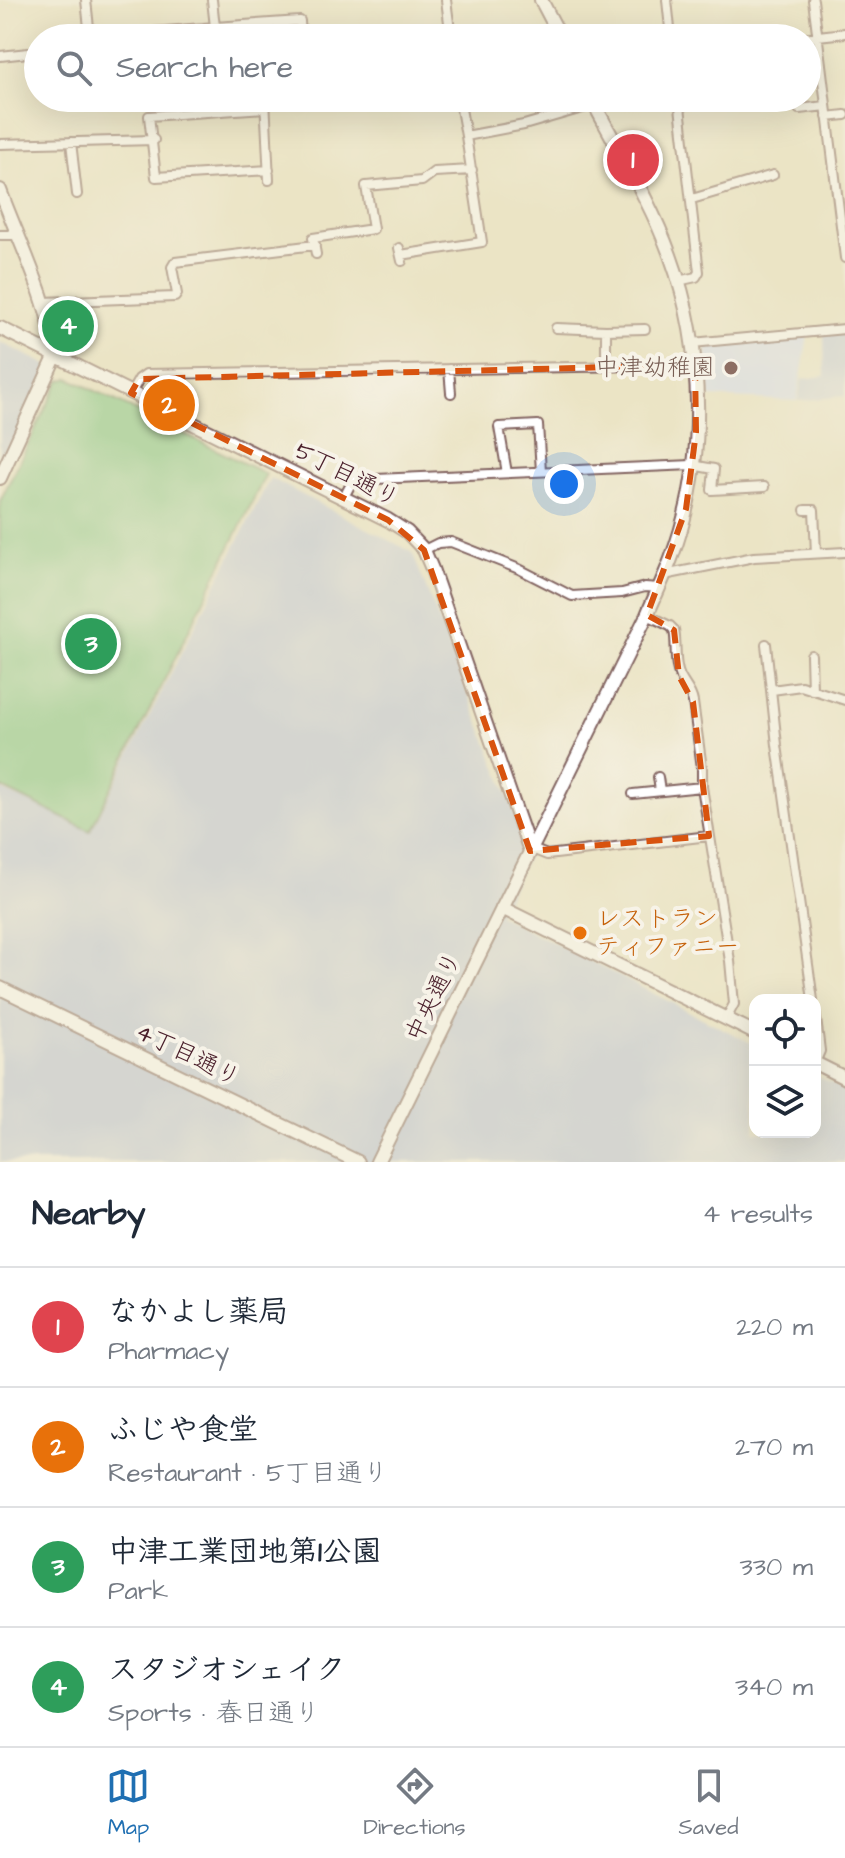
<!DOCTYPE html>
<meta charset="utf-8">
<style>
:root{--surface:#fff;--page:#f2f2f3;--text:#1f2937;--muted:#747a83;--line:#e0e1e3;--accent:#1f6fb2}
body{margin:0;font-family:"Architects Daughter","Klee One",sans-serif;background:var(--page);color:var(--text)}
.controls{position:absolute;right:24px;bottom:24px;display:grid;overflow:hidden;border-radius:16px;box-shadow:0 8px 32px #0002}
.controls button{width:72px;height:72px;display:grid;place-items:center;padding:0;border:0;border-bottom:2px solid var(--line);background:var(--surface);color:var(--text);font:40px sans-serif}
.you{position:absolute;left:564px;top:484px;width:28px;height:28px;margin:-20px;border:6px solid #fff;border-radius:50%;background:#1a73e8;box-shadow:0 0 0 12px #1a73e833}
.badge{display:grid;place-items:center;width:52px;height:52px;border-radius:50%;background:var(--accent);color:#fff;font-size:26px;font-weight:700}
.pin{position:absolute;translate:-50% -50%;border:4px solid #fff;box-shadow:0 2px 8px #0006}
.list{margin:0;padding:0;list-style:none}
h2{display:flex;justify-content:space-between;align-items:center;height:104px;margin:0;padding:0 32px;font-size:34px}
h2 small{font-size:26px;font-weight:400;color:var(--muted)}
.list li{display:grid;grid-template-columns:52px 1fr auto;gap:24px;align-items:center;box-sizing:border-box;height:120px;padding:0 32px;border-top:2px solid var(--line)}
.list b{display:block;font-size:30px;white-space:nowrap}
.list p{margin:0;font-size:26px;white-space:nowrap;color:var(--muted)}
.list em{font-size:26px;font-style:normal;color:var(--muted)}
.icon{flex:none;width:44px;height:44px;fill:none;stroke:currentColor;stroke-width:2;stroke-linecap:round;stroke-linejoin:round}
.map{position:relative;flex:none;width:845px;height:1162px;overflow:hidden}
.search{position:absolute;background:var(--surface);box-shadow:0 8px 32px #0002;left:24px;right:24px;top:24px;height:88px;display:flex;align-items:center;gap:20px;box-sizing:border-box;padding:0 28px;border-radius:44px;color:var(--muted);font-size:30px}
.sheet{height:584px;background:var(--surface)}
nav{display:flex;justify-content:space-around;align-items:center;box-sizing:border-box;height:112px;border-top:2px solid var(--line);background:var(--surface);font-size:22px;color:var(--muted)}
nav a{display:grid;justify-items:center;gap:4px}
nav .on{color:var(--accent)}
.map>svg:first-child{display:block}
.built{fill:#cfdafa}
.industrial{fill:#bac4de}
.green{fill:#7dc682;stroke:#647256;stroke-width:2}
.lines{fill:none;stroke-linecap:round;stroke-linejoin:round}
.street-casing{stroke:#826461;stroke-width:12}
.secondary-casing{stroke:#826461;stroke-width:16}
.street{stroke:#fff;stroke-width:8}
.secondary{stroke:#fff;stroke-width:12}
.marked{fill:none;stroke:#d8530f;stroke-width:6;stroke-dasharray:16 10;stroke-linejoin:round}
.education-dot{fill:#8d6e63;stroke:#f7f3e8;stroke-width:3}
.food-dot{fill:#e8710a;stroke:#f7f3e8;stroke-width:3}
.labels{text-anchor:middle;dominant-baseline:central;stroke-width:8;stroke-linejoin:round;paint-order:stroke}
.education-label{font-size:24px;fill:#785e54;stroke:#f7f3e8;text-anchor:end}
.street-label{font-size:24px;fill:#4a1f2b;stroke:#f7f3e8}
.food-label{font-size:24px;fill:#c56008;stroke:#f7f3e8;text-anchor:start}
</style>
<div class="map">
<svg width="845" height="1162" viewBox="0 0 845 1162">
<rect width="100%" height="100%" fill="#f7f3e8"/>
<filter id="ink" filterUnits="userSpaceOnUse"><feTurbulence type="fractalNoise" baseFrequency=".0125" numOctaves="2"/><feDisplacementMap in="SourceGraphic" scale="16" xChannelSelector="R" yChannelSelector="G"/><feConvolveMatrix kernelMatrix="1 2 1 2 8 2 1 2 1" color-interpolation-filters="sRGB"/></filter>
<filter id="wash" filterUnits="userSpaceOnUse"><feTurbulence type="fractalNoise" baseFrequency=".006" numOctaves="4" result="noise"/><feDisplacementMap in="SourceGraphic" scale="32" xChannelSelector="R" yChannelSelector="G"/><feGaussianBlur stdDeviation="1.8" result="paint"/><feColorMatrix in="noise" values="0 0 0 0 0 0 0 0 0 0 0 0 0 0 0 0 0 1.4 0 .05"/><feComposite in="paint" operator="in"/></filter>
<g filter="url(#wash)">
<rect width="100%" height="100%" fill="#ebe4c5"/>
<!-- built -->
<path class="built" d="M 808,335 L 797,401 L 710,397 L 706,345 Z"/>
<!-- industrial -->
<path class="industrial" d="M 845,332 L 845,396 L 798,401 L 802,379 L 825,376 L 824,333 Z
M 0,342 L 51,367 L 0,471 Z
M 270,478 L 412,552 L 530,851 L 499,915 L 755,1045 L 755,1132 L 815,1132 L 815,1075 L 845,1090 L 845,1162 L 0,1162 L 0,789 L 91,831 Z"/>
<!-- green -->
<path class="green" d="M 69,378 L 266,474 L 90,831 L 0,787 L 0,501 L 59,381 Z"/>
</g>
<g filter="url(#ink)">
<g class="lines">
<defs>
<path id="street" d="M 86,0 L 90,37 L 215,27 L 212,0
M 446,0 L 451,38
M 667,0 L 671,38
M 813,0 L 845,258
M 215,27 L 300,21 L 301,38
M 73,38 L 90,37
M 800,38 L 845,33
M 0,56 L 38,52
M 265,98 L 269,180
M 459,98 L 466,136
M 265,108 L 149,116 L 156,177 L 269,170
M 799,109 L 826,106
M 827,117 L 845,115
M 71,142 L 77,194
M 0,144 L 154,140
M 692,199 L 773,175
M 0,235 L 16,235
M 399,248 L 402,261
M 316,254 L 313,238 L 373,229 L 366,186 L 422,181 L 434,172 L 472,170
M 401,255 L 482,242 L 466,136 L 524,125 L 617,98
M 678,281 L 696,277 L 699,272 L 679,98
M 43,302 L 175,297 L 177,294 L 172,267 L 175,262 L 315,245
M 556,328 L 606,330 L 606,366
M 606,330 L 645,329
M 692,343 L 845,329
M 449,369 L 451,393
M 131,393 L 139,379 L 146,374 L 695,365
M 507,473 L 499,427 L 538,425 L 541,471
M 344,497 L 353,480 L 692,465 L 714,469 L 712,490 L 764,487
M 805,510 L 814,510 L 816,553
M 424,550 L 438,543 L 451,542 L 519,569 L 572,596 L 622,593 L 645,587 L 659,588
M 664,575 L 754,557 L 845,552
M 647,615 L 670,626 L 674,630 C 677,644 674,657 678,671 C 681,683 691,689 693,702 L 702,768 L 702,787
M 766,644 L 777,745 L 813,1000
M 811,655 L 812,690
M 772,690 L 801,686 L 845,700
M 658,777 L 660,791
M 633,794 L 702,787 L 730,961 L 734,1004 L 726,1019
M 532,849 L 547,855 L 709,836
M 815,1010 L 820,1051 L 815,1063"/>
<path id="secondary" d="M 541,0 L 561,38
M 0,190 C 20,244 48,298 56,355
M 0,328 L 388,520 L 407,532 L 424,550 L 432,569 L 530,851
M 0,478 L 56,355
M 502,908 L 755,1033
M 0,988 L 358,1162
M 815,1063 L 845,1078
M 377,1162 L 647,615 C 655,596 664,578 671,559 C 707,465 705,350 670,255 C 650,200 618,150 591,98"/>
</defs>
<!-- street casing -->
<use href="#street" class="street-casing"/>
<!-- secondary casing -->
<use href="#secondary" class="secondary-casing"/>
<!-- street -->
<use href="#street" class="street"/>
<!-- secondary -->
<use href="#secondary" class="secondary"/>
</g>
</g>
<!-- marked area -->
<path d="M0 0H845V1162H0ZM 695,365 L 696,432 L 686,509 L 647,615 L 674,630 L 679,676 L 693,702 L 709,836 L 530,851 L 424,550 L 388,520 L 131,393 L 139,379 Z" fill="#ebe4c5" fill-opacity=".55" fill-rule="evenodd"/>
<path class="marked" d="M 695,365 L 696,432 L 686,509 L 647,615 L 674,630 L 679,676 L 693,702 L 709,836 L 530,851 L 424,550 L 388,520 L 131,393 L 139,379 Z"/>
<!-- markers -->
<circle class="education-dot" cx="731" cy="368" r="8"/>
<circle class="food-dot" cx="580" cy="933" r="8"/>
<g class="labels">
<!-- education labels -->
<g class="education-label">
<text x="715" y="368">中津幼稚園</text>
</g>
<!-- street labels -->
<g class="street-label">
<text transform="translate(347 475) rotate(27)">5丁目通り</text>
<text transform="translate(434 997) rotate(-64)">中央通り</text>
<text transform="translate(188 1055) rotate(26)">4丁目通り</text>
</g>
<!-- food labels -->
<g class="food-label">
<text x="596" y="919">レストラン<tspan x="596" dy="28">ティファニー</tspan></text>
</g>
</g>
</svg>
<div class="controls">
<button><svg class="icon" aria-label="locate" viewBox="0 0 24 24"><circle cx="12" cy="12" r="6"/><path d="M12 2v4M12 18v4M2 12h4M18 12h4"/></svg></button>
<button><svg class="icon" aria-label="layers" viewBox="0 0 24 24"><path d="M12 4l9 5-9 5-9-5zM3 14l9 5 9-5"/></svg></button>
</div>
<div class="you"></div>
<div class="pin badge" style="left:633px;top:160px;background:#e0444e">1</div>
<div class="pin badge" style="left:169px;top:405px;background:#e8710a">2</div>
<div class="pin badge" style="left:91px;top:644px;background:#2e9e5b">3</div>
<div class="pin badge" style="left:68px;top:326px;background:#2e9e5b">4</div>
<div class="search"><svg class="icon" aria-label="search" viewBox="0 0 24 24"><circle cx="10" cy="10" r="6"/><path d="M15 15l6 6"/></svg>Search here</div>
</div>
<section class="sheet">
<h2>Nearby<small>4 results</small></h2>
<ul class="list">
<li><span class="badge" style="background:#e0444e">1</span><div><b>なかよし薬局</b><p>Pharmacy</p></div><em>220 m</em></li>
<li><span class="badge" style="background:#e8710a">2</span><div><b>ふじや食堂</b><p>Restaurant · 5丁目通り</p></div><em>270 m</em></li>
<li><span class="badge" style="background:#2e9e5b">3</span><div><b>中津工業団地第1公園</b><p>Park</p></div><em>330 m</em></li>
<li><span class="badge" style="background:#2e9e5b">4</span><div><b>スタジオシェイク</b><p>Sports · 春日通り</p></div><em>340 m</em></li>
</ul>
</section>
<nav>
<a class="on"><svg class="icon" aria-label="map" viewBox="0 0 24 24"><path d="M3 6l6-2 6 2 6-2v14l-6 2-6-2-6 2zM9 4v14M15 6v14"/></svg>Map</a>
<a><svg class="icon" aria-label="directions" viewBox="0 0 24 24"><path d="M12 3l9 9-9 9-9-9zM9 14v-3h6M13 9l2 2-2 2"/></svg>Directions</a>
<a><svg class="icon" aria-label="saved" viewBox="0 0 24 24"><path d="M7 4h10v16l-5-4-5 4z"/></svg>Saved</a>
</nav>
